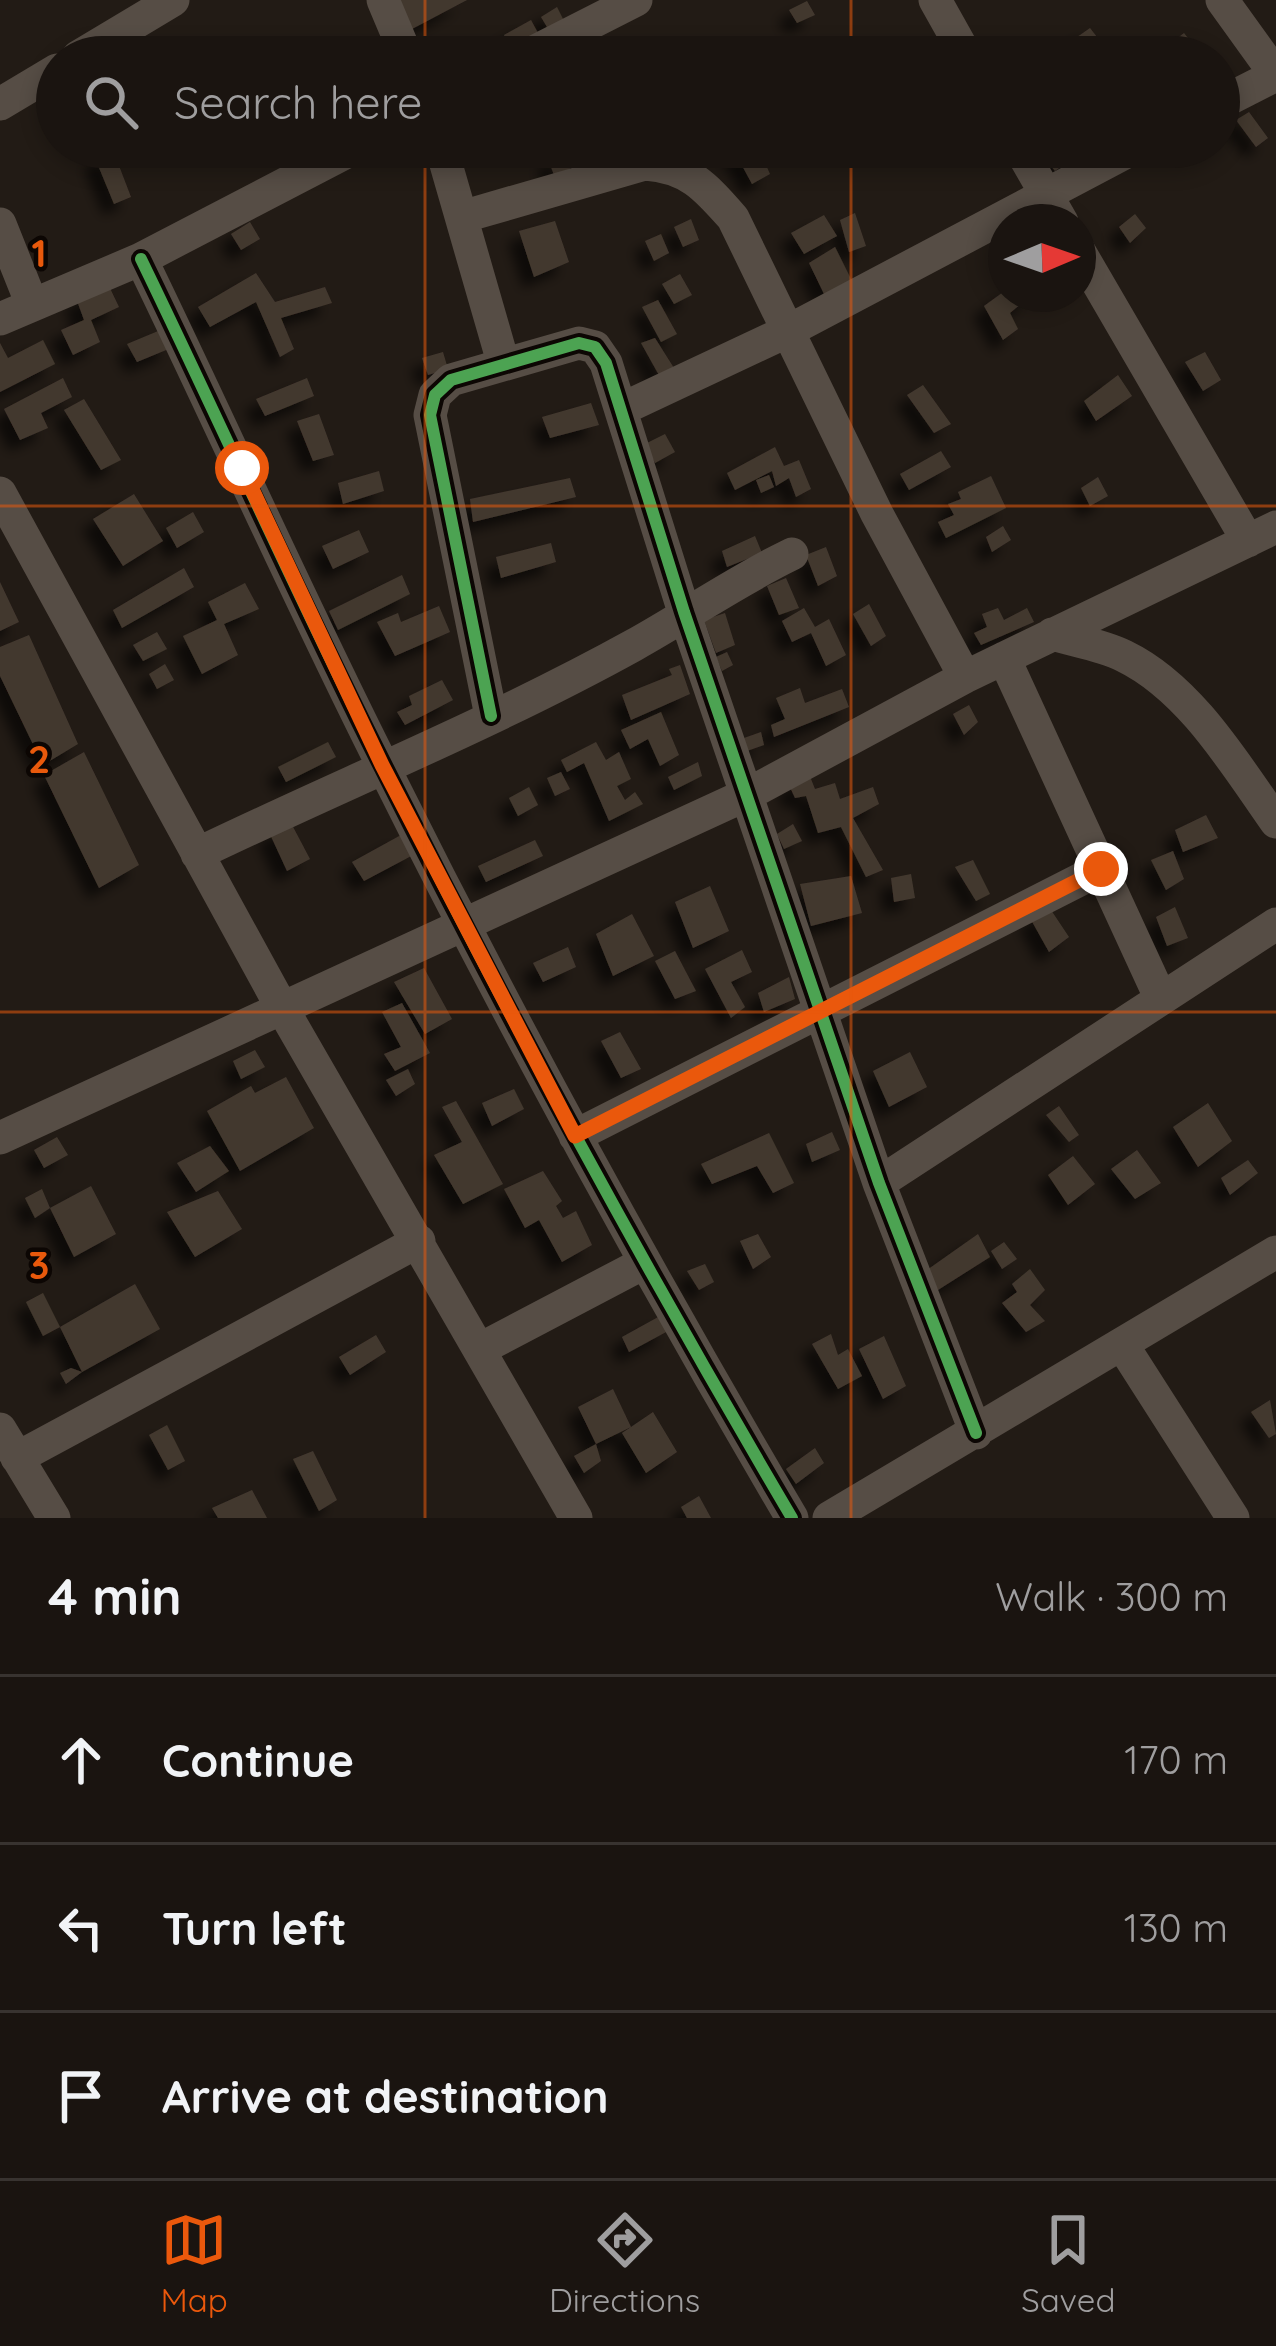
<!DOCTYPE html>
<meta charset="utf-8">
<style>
:root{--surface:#1a1410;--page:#231d19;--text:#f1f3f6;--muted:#9f9e9f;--line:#383330;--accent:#ea580c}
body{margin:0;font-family:Quicksand,sans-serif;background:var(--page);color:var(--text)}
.compass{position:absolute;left:988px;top:204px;width:108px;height:108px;border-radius:50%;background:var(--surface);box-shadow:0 6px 18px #0003;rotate:88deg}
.stop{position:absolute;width:36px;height:36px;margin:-27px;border:9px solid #ea580c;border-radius:50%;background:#fff}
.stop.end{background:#ea580c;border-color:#fff;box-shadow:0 3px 12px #0008}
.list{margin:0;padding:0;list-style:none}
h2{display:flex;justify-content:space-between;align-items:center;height:156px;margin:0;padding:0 48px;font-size:51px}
h2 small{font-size:39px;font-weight:400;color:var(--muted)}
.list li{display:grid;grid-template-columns:78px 1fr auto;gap:36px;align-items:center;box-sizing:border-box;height:168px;padding:0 48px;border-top:3px solid var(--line)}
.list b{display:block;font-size:45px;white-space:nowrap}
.list em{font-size:39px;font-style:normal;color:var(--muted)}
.icon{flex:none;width:66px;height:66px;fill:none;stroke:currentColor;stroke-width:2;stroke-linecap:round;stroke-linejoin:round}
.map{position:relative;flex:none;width:1276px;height:1518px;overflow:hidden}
.search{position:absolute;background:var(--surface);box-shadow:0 6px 18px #0003;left:36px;right:36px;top:36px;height:132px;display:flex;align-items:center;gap:30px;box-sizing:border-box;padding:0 42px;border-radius:66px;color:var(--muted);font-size:45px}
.sheet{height:660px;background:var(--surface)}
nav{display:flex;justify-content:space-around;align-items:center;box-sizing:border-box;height:168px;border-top:3px solid var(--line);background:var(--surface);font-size:33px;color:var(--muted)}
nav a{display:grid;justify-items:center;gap:6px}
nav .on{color:var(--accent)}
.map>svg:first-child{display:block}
.building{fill:#43382f;filter:url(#shadow)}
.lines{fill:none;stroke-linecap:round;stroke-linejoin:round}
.minor{stroke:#564d45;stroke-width:33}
.cycleway-casing{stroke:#0c0603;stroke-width:20}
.cycleway{stroke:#4ca352;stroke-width:12}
.route{stroke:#ea580c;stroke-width:15}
.grid{fill:none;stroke:#e8590c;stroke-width:3;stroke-opacity:0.55}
.grid-label{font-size:39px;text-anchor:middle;font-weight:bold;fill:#e8590c;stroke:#0c0603;stroke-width:9;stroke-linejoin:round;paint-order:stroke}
</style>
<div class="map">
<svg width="1276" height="1518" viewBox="0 0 1276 1518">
<defs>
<filter id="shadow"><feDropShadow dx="-11" dy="11" stdDeviation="6" flood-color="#0009"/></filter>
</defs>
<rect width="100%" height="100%" fill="#221b15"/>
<!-- building -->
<path class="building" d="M 399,0 L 467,0 L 412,29 Z
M 807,1 L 815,15 L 797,23 L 789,10 Z
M 557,7 L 565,23 L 550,32 L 541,17 Z
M 531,20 L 538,33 L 510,48 L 504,35 Z
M 1090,28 L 1111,55 L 1108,57 L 1085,57 L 1070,42 Z
M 1184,33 L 1203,57 L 1153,57 Z
M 490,42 L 497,57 L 461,57 L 459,53 Z
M 311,46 L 316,57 L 286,57 Z
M 1249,112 L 1268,138 L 1256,147 L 1236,120 Z
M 588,147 L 626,147 L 594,163 Z
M 732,147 L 758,147 L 770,174 L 752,184 Z
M 1036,147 L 1061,147 L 1071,159 L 1055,171 Z
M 113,150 L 131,197 L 114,204 L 95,158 Z
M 563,154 L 570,169 L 554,175 L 548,159 Z
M 855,213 L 866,246 L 849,252 L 840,220 Z
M 1135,214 L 1146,228 L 1130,243 L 1119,227 Z
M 824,215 L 837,236 L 804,254 L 791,233 Z
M 691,219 L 699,240 L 683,247 L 674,227 Z
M 555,221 L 569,262 L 534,277 L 519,231 Z
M 250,222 L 260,239 L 241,250 L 231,234 Z
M 661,234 L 669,253 L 654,261 L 645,241 Z
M 835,247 L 852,281 L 825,296 L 809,263 Z
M 256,273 L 275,302 L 325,287 L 332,303 L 281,318 L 294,349 L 280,357 L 256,302 L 210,327 L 198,307 Z
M 680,274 L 692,295 L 674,304 L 662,284 Z
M 108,284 L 119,307 L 91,320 L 100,342 L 73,355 L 61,330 L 84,320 L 76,298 Z
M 1006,290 L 1033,294 L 1010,313 L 1018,329 L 1003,340 L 984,306 Z
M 658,300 L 677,334 L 661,342 L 642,307 Z
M 163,329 L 171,348 L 137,362 L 127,344 Z
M 655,338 L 674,368 L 660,377 L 641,343 Z
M 43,340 L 55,364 L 0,392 L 0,343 L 8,358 Z
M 443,352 L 448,369 L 428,375 L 422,358 Z
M 1205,352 L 1221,380 L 1203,391 L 1185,362 Z
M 1118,375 L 1132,396 L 1096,421 L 1084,401 Z
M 63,378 L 72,397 L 41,413 L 48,428 L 20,440 L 4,409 Z
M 307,378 L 314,396 L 265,416 L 256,399 Z
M 923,385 L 951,424 L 934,433 L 907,395 Z
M 84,399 L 121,460 L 101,470 L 64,410 Z
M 591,403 L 599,425 L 550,438 L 542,417 Z
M 319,414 L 334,455 L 313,461 L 297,421 Z
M 665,434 L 675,452 L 655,463 L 645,444 Z
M 775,447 L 784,466 L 799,460 L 811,489 L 796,497 L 789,478 L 776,486 L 772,471 L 735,490 L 727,473 Z
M 941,451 L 951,467 L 909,490 L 900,474 Z
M 379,471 L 384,491 L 343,504 L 338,483 Z
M 769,475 L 774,487 L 761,493 L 756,480 Z
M 991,476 L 1006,508 L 946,538 L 938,522 L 954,515 L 948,504 L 961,499 L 958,492 Z
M 1098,477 L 1108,496 L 1090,506 L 1081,488 Z
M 570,478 L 576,497 L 473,522 L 470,499 Z
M 134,494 L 163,541 L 123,566 L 93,519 Z
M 193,512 L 204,532 L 177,548 L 166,528 Z
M 1003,526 L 1011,540 L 992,552 L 986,537 Z
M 359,530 L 369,552 L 333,569 L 322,546 Z
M 755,536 L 762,553 L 727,567 L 722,551 Z
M 551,543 L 556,562 L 501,578 L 496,557 Z
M 826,547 L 837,576 L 818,586 L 806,555 Z
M 184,568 L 194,587 L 122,628 L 113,610 Z
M 402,575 L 410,594 L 338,630 L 329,611 Z
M 786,578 L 799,608 L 779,615 L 767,586 Z
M 0,582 L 19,622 L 0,631 Z
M 245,583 L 259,609 L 224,624 L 238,655 L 202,674 L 183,636 L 217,620 L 208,602 Z
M 869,604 L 886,636 L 871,646 L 853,614 Z
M 439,606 L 450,632 L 395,656 L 377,622 L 398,613 L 401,622 Z
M 804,608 L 815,627 L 829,619 L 846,655 L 826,666 L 811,633 L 792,642 L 782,621 Z
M 998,608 L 1004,620 L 1027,608 L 1034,622 L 981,645 L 974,633 L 987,627 L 982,614 Z
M 725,613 L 735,645 L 716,653 L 704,620 Z
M 157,632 L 167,649 L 143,661 L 133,645 Z
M 29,635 L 78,744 L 43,765 L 0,676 L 0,647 Z
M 727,652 L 733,665 L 722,671 L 716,657 Z
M 165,664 L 174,680 L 157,689 L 149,674 Z
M 680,665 L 690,694 L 631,720 L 622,695 L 672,675 L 669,669 Z
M 442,680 L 453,700 L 405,725 L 397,712 L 412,705 L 409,696 Z
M 800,688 L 805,703 L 842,689 L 849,707 L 774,737 L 771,725 L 785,719 L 776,698 Z
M 969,705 L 978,722 L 964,735 L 953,714 Z
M 661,712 L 679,755 L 660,766 L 648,739 L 630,749 L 621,730 Z
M 761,732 L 764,745 L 747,751 L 744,738 Z
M 328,742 L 336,757 L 286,782 L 278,767 Z
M 596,742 L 606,760 L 619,752 L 631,779 L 617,786 L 625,800 L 635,792 L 643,804 L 609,821 L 584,763 L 567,772 L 561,760 Z
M 84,752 L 139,865 L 99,888 L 44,775 Z
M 698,762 L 702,776 L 674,790 L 668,777 Z
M 561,772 L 570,789 L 555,796 L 547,778 Z
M 809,774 L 815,789 L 835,783 L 840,799 L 873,787 L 879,804 L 853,818 L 883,870 L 866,877 L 841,827 L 818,833 L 806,796 L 795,798 L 788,783 Z
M 529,787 L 538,805 L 518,816 L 509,798 Z
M 1206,815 L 1218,838 L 1183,852 L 1175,830 Z
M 291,823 L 310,859 L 287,871 L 269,832 Z
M 793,824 L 802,841 L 784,849 L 777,834 Z
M 401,835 L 415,854 L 364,881 L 352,862 Z
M 535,840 L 543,856 L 486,882 L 478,866 Z
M 1173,851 L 1184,879 L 1166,890 L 1151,860 Z
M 973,860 L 990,894 L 976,901 L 955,867 Z
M 911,874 L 915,898 L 894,902 L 891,878 Z
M 851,876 L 862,913 L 811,926 L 800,884 Z
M 710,886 L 729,931 L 693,948 L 675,902 Z
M 1049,907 L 1069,937 L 1049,952 L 1030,918 Z
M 1175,907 L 1188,938 L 1167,946 L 1156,917 Z
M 632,914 L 654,956 L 613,976 L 596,934 Z
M 568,947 L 576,967 L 543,982 L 533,963 Z
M 742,950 L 752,972 L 731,982 L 745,1007 L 731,1018 L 705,969 Z
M 675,951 L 696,991 L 675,999 L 655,961 Z
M 424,968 L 452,1019 L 425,1034 L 394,982 Z
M 789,977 L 795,999 L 764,1012 L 758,993 Z
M 402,1003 L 430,1053 L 395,1071 L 384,1054 L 401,1047 L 382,1012 Z
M 620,1032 L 641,1069 L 621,1078 L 601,1041 Z
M 255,1050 L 265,1067 L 241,1079 L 233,1061 Z
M 910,1052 L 927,1087 L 889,1107 L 873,1071 Z
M 408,1069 L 415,1084 L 396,1096 L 386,1080 Z
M 286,1077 L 314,1128 L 240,1171 L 207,1111 L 251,1086 L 255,1093 Z
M 514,1089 L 524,1109 L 492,1126 L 482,1103 Z
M 456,1101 L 503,1184 L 463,1204 L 434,1155 L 462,1142 L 442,1107 Z
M 1208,1103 L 1232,1141 L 1198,1167 L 1173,1127 Z
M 1059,1106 L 1079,1135 L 1069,1142 L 1046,1115 Z
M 832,1132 L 840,1150 L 812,1162 L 806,1144 Z
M 769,1133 L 794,1183 L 773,1193 L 757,1166 L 712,1184 L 701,1164 Z
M 57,1137 L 68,1155 L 44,1168 L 34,1150 Z
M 210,1146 L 229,1171 L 196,1192 L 177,1163 Z
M 1137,1150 L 1161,1183 L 1135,1199 L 1111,1169 Z
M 1073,1156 L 1095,1184 L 1068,1205 L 1048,1175 Z
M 1248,1160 L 1258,1173 L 1230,1195 L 1221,1178 Z
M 543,1171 L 562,1201 L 556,1206 L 563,1218 L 576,1211 L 592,1245 L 562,1262 L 539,1220 L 525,1228 L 504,1189 Z
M 91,1186 L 116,1234 L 74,1257 L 50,1208 Z
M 42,1189 L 50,1208 L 35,1218 L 25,1198 Z
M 218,1191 L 242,1229 L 195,1257 L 167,1212 Z
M 758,1234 L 771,1257 L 753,1269 L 740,1241 Z
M 978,1234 L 990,1257 L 938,1290 L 927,1270 Z
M 1004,1242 L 1017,1259 L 1002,1269 L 991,1251 Z
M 705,1264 L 714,1282 L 699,1290 L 687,1271 Z
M 1030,1269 L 1045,1290 L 1030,1305 L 1045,1321 L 1026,1332 L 1002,1303 L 1017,1292 L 1012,1284 Z
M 135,1284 L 160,1329 L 82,1372 L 60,1327 Z
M 43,1293 L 60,1327 L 43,1336 L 26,1302 Z
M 660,1316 L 668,1331 L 629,1352 L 622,1337 Z
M 831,1334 L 838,1355 L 848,1349 L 862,1376 L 838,1389 L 812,1344 Z
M 376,1335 L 386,1352 L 350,1375 L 339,1357 Z
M 884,1336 L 906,1386 L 883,1399 L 859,1349 Z
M 71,1368 L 82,1372 L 66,1384 L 60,1373 Z
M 613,1389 L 631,1427 L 653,1412 L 677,1452 L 646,1473 L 622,1433 L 631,1427 L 596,1444 L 578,1407 Z
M 1270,1400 L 1276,1434 L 1269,1438 L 1251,1412 Z
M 167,1425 L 185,1461 L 168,1470 L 149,1435 Z
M 596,1444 L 601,1461 L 584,1473 L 574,1456 Z
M 815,1448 L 824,1463 L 796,1484 L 786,1469 Z
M 313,1451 L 337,1500 L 319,1511 L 293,1459 Z
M 252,1490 L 267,1518 L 218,1518 L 212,1508 Z
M 699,1496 L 711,1518 L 687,1518 L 681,1507 Z"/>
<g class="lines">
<!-- minor -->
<path class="minor" d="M 383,0 L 407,57
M 935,0 L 967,57
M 1222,0 L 1276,75
M 78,57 L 173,0
M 524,57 L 636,0
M 0,104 L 57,70
M 1219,104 L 1276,75
M 441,147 L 503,362
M 1019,147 L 1062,222
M 465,216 L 645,164 C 688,167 705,186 733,218 L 877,514 L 965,677
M 0,224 L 31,302
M 1078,249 L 1248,541
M 141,259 C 223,428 299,600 384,768 C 511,1023 647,1272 792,1518
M 0,319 L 141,259 L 356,147
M 622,409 L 788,331 L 1136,147
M 0,493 L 282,1008 L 576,1518
M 1052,634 C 1075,641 1102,645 1124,656 C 1190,688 1235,764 1276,822
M 1004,658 L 1161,999
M 491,716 L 430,415 L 435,395 L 451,380 L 579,343 L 595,347 L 606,363 L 684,612 L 879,1183 L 976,1433
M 197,854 C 342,784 493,723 634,645 C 688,615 736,581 792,554
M 575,1136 L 1101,869
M 0,1138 L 750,793 L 965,677 L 1276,527
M 879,1183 L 1276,924
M 1123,1346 L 1233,1518
M 482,1348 L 642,1264
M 0,1429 L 54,1518
M 17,1458 L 419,1241
M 829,1518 L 1276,1252"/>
<defs>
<path id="cycleway" d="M 141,259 C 223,428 299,600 384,768 C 511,1023 647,1272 792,1518
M 491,716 L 430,415 L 435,395 L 451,380 L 579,343 L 595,347 L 606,363 L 684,612 L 879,1183 L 976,1433"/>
</defs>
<!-- cycleway casing -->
<use href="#cycleway" class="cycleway-casing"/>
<!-- cycleway -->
<use href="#cycleway" class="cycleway"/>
</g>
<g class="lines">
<!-- route -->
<path class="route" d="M 242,468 L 382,765 L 575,1136 L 1101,869"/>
</g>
<!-- grid -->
<path class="grid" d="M 425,0 L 425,57M 851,0 L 851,57M 425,147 L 425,1518M 851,147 L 851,1518M 0,506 L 1276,506M 0,1012 L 1276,1012"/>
<g class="grid-label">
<text x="39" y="267">1</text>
<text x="39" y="773">2</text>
<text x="39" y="1279">3</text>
</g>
</svg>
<svg class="compass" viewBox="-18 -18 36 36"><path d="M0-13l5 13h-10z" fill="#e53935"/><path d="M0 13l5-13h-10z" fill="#9f9e9f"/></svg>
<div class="stop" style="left:242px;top:468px"></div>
<div class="stop end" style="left:1101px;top:869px"></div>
<div class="search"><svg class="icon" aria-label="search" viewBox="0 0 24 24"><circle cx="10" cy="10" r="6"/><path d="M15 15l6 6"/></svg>Search here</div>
</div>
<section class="sheet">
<h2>4 min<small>Walk · 300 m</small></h2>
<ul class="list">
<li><svg class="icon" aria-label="ahead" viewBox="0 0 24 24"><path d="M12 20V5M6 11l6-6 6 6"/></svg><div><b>Continue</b></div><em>170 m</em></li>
<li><svg class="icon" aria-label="left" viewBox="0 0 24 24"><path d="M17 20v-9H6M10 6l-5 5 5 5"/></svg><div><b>Turn left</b></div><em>130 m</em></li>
<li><svg class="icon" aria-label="arrive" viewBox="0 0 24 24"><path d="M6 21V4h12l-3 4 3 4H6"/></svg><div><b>Arrive at destination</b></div></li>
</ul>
</section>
<nav>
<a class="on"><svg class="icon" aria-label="map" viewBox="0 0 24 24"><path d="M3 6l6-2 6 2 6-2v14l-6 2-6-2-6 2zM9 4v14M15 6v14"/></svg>Map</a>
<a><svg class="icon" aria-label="directions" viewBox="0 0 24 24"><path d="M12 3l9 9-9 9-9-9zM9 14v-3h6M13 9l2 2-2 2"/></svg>Directions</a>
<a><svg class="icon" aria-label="saved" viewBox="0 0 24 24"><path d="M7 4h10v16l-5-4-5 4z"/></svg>Saved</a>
</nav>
